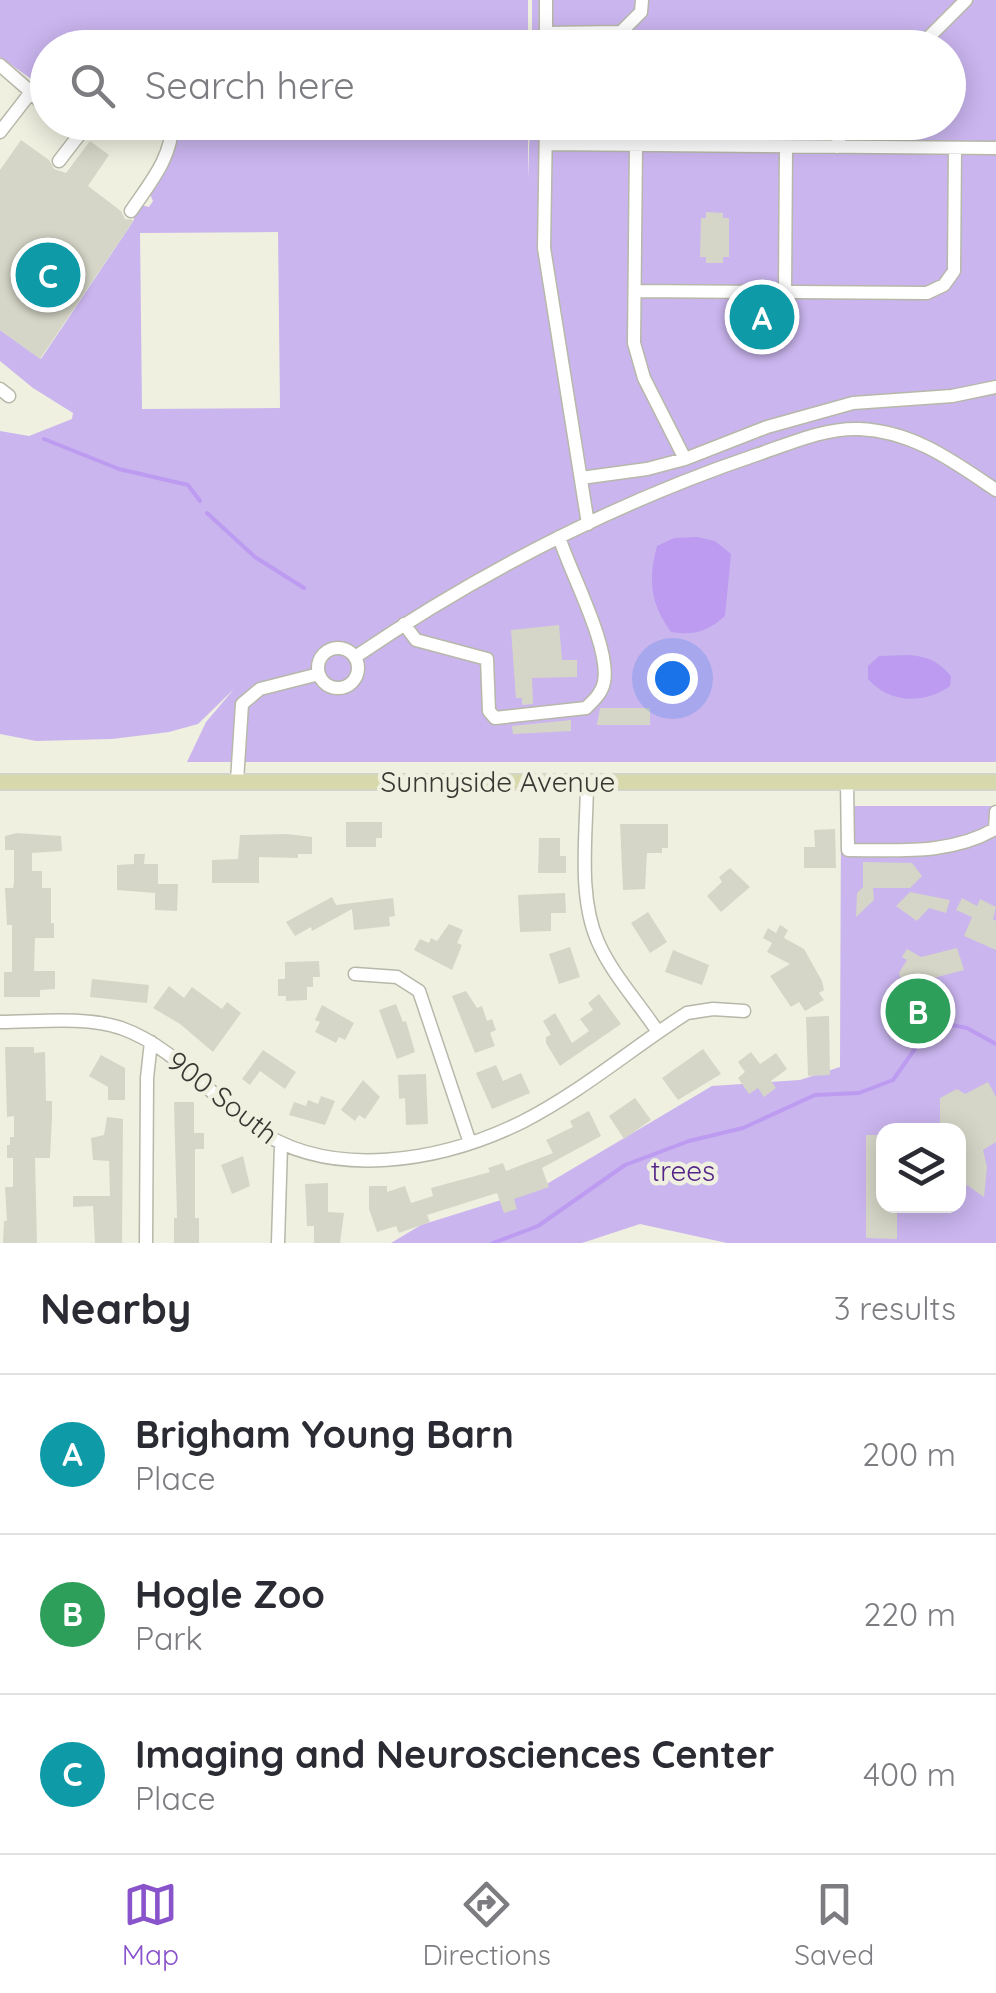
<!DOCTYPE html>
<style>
:root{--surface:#fff;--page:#f2f2f3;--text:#2b2b33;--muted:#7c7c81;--line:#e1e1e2;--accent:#8953cb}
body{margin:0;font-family:Quicksand,sans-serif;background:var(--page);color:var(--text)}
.controls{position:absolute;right:30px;bottom:30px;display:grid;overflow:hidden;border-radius:20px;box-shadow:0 5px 25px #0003}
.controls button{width:90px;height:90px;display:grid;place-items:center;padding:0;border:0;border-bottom:2px solid var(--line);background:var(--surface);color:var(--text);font:50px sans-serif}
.you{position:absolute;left:672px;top:678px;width:35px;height:35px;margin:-25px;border:8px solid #fff;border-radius:50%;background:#1a73e8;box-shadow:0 0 0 15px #1a73e833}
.badge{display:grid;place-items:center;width:65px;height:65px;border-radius:50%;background:var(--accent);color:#fff;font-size:32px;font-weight:700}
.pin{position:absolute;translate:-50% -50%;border:5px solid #fff;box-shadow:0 2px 10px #0006}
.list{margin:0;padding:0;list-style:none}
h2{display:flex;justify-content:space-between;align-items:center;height:130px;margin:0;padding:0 40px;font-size:42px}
h2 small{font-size:32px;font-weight:400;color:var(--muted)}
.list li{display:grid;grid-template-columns:65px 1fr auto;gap:30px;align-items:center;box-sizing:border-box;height:160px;padding:0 40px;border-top:2px solid var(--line)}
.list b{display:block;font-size:38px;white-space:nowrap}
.list p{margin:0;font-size:32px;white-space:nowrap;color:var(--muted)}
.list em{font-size:32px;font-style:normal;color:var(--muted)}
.icon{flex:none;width:55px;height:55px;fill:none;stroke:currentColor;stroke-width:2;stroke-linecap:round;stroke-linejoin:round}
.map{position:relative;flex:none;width:996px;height:1243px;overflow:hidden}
.search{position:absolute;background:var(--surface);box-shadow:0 5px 25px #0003;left:30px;right:30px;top:30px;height:110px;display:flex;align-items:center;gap:25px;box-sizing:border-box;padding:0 35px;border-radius:55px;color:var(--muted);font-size:38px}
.sheet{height:610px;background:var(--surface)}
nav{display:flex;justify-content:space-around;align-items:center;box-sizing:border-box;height:140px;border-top:2px solid var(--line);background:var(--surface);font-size:28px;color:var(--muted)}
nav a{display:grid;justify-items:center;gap:5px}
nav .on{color:var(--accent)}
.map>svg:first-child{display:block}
.green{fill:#cab5ee;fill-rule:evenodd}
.water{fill:#bc9bf0}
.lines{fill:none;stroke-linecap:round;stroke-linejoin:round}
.stream{stroke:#bc9bf0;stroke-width:4}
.building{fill:#d5d6c7}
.minor-casing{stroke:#b7b8a9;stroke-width:15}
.major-casing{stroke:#d3d3d2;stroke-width:18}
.minor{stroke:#fff;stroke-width:12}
.major{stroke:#d7d8ac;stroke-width:15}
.labels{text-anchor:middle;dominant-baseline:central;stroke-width:9;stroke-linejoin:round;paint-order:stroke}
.street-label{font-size:28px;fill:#383832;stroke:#eff0e0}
.park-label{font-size:28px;fill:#542586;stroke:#eff0e0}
</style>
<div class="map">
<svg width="996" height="1243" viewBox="0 0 996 1243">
<rect width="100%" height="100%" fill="#eff0e0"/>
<!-- green -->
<path class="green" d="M 0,0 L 528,0 L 528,47 L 48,48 L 47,90 L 0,57 Z
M 532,0 L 996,0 L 996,762 L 187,762 L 206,722 L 234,689 L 198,724 L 169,732 L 112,739 L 36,741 L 0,734 L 0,431 L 29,436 L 72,419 L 73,413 L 33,388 L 0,361 L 0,330 L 41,359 L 134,220 L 133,212 L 141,205 L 149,207 L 153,201 L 148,190 L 174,123 L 528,123 L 528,179 L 530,123 L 948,122 L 948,48 L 532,47 ZM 278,232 L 280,408 L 142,409 L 140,233 Z
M 841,806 L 996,806 L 996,1243 L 727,1243 L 640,1224 L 582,1243 L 391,1243 L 421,1225 L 540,1188 L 712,1086 L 800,1080 L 840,1067 ZM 884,1130 L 958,1130 L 958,1206 L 884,1206 Z"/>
<!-- water -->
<path class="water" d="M 697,537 L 715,541 L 731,554 L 725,616 C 708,631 694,636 671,632 C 650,603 648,580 657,546 L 674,538 Z
M 910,655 C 929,657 939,662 951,676 L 950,686 C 924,704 890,704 868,679 L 868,666 L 879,656 Z"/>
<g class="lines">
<!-- stream -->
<path class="stream" d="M 44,439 L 119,469 L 188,485 L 200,501
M 207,513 L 255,557 L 304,588
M 493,1243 L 538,1226 L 625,1165 L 689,1141 L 743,1128 L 815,1095 L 859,1093 L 893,1080 L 922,1039 L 946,1024 L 967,1028 L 996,1044"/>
</g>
<!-- building -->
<path class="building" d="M 21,140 L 49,160 L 54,169 L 66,173 L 90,141 L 109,155 L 88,186 L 121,211 L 125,219 L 134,220 L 40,359 L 0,330 L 0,170 Z
M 706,212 L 723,213 L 723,218 L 729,218 L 729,257 L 723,257 L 723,263 L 706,263 L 706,257 L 700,257 L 701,218 L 706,218 Z
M 774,305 L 775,328 L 751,329 L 749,306 Z
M 559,625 L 562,660 L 577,660 L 577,677 L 532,678 L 533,704 L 522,705 L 522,698 L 516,698 L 511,630 Z
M 600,708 L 650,708 L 650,725 L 597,725 Z
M 571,720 L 571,731 L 513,734 L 512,726 Z
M 346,822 L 382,822 L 382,838 L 376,838 L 376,847 L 346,847 Z
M 620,824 L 668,824 L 668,848 L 662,848 L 662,853 L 647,853 L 645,889 L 623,890 Z
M 835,829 L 836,868 L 804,868 L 804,847 L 815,847 L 814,830 Z
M 17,833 L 61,836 L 62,851 L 32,853 L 32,871 L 42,871 L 42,888 L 51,888 L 51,923 L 54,923 L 54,938 L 35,938 L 34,971 L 55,971 L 55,989 L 40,990 L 40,997 L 4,997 L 4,972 L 12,972 L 12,925 L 7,925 L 5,888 L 13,888 L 14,883 L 14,850 L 5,850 L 5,836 Z
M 287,834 L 312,837 L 312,854 L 298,854 L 298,858 L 259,857 L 259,883 L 212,883 L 212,860 L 238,859 L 240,835 Z
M 539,838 L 560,838 L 560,856 L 566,856 L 566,873 L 538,873 Z
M 134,854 L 145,854 L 144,864 L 158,864 L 158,884 L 178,884 L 177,911 L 155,910 L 155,893 L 117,890 L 117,865 L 134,864 Z
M 863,862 L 912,863 L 922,876 L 910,888 L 873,888 L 874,900 L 856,917 L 857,893 L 863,887 Z
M 730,868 L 750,887 L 721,912 L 707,896 L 722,882 L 719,877 Z
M 910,892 L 950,900 L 946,913 L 929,908 L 917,921 L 896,906 Z
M 565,893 L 566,913 L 551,913 L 551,931 L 520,932 L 518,895 Z
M 332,897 L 336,905 L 393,898 L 395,916 L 389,917 L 390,926 L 354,930 L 352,909 L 312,931 L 311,927 L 295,936 L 286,922 Z
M 962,898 L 977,906 L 980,899 L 996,907 L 993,919 L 996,921 L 996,950 L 964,936 L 972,917 L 956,910 Z
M 648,912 L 667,942 L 650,953 L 631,923 Z
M 449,924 L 463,930 L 457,943 L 462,945 L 452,970 L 414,950 L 420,939 L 429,943 L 431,938 L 437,941 Z
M 780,925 L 788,930 L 784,938 L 804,949 L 822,981 L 824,990 L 819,993 L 824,1000 L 805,1011 L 799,1002 L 791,1007 L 770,976 L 790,964 L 767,952 L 772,943 L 763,938 L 768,928 L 776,933 Z
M 570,947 L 580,977 L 559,984 L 549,954 Z
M 957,948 L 964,970 L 903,986 L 899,973 L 907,960 L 902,957 L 907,949 L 921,957 Z
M 673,950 L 709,965 L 702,985 L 665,972 Z
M 319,961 L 320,977 L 313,977 L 313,987 L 307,987 L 307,1000 L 286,1001 L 286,996 L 278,996 L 278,979 L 285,979 L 285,962 Z
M 92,979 L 149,985 L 147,1003 L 90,997 Z
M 169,986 L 184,998 L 192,987 L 222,1009 L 227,1002 L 241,1013 L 213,1052 L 180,1024 L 153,1008 Z
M 466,991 L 477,1008 L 482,1006 L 487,1021 L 492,1019 L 496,1030 L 490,1033 L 495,1046 L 475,1053 L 452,996 Z
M 599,994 L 621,1024 L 560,1066 L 546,1043 L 546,1037 L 551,1035 L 543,1021 L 555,1013 L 572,1043 L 589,1031 L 580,1019 L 593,1010 L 588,1003 Z
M 396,1004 L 403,1022 L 406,1021 L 415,1052 L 397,1059 L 379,1010 Z
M 322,1005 L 354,1023 L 345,1040 L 339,1037 L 336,1043 L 315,1032 L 320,1022 L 315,1020 Z
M 829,1016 L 830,1075 L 808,1076 L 806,1017 Z
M 5,1047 L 34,1047 L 34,1053 L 45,1052 L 46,1101 L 52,1101 L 52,1116 L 50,1158 L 35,1158 L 37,1243 L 3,1243 L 4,1221 L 7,1221 L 5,1187 L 13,1187 L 13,1158 L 7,1158 L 7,1145 L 10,1145 L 10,1137 L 14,1137 L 14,1116 L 7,1117 Z
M 703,1049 L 721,1074 L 678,1100 L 662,1078 Z
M 263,1050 L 296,1072 L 285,1089 L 260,1071 L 250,1085 L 242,1079 Z
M 751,1052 L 760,1064 L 776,1053 L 787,1069 L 771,1081 L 776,1088 L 764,1097 L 758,1088 L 749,1094 L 738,1078 L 745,1072 L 738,1062 Z
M 101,1055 L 125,1068 L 125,1100 L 108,1100 L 108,1087 L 89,1076 Z
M 496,1065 L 503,1081 L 521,1073 L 530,1093 L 492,1109 L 476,1073 Z
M 426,1074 L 428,1124 L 406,1125 L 405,1098 L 399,1099 L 398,1075 Z
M 363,1080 L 380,1097 L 365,1119 L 359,1115 L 355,1121 L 341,1110 Z
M 988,1082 L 996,1097 L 996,1142 L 983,1150 L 987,1167 L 984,1197 L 967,1185 L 958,1202 L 958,1130 L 940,1130 L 940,1098 L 957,1089 L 965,1094 Z
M 321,1096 L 335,1101 L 325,1125 L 289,1115 L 294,1102 L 306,1106 L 308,1100 L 318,1104 Z
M 635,1098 L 651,1120 L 624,1139 L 609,1116 Z
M 174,1102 L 194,1102 L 194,1133 L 204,1133 L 204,1149 L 195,1149 L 195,1218 L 199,1218 L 199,1243 L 174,1243 L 174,1218 L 177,1218 Z
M 589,1111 L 601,1136 L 542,1168 L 549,1187 L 514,1199 L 517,1209 L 504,1213 L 497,1193 L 427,1215 L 430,1222 L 399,1233 L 396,1226 L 377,1232 L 369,1209 L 369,1186 L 387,1186 L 387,1192 L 405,1186 L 411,1203 L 433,1196 L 431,1188 L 490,1172 L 488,1168 L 503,1163 L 506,1171 L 553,1153 L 546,1140 L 573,1127 L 570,1121 Z
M 107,1117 L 123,1119 L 122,1243 L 95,1243 L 93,1206 L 73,1207 L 73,1196 L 110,1196 L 109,1161 L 93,1160 L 91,1138 L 104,1135 Z
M 866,1135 L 884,1135 L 884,1206 L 897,1206 L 897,1239 L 866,1238 Z
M 243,1156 L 250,1186 L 232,1194 L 221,1165 Z
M 328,1183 L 328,1212 L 344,1213 L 340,1243 L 314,1243 L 314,1226 L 307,1226 L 305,1184 Z"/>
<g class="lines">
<defs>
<path id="minor" d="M 546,0 L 546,48
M 546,33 L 621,32 L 641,12 L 642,0
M 918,48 L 966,0
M 0,65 L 31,92 L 0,132
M 31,92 L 48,110
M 546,122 L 544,248 L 588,524
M 546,144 L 996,148
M 636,145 L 634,343 L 644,378 L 685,459
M 837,147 L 844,122
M 59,161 L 79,135 L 62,122
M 131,211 C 149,184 173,157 172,122
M 635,291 L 927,293 L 944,285 L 954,271 L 955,148
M 785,292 L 786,147
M 0,389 L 9,396
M 581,478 L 647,469 L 685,459 L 767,427 L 853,403 L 952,396 L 996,387
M 404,624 L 416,640 L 487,659 L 489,711 L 495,718 L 586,708 C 594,700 602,693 604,682 C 611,648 570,572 559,537
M318 668a20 20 0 1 1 40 0a20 20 0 1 1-40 0Z
M 355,657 C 479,573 614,503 756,455 C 789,444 823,428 859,429 C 913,431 953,461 996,490
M 237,781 L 242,704 L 260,689 L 319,674
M 587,781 C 587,832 577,895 598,942 C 612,974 638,1002 658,1032
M 847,782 L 848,850 C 898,850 951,855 995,829 L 996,812
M 355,974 L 397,977 L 419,991 L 470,1143
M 0,1022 C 38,1022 84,1016 121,1028 C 175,1047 209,1095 254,1127 C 330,1182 443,1161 522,1122 C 581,1092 632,1048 687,1013 L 713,1009 L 744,1011
M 146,1243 L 147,1078 L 151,1042
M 278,1243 L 281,1145"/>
<path id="major" d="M 0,782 L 996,782"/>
</defs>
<!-- minor casing -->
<use href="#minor" class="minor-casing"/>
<!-- major casing -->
<use href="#major" class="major-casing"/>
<!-- minor -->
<use href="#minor" class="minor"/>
<!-- major -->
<use href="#major" class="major"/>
</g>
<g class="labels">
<!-- street labels -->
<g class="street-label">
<text x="498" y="781">Sunnyside Avenue</text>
<text transform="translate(223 1097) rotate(38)">900 South</text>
</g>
<!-- park labels -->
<g class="park-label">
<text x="683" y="1170">trees</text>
</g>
</g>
</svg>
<div class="controls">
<button><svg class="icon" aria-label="layers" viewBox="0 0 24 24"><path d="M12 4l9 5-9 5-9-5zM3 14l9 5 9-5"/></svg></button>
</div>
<div class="you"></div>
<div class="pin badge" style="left:762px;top:317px;background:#0f9aa8">A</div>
<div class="pin badge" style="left:918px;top:1011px;background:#2e9e5b">B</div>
<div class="pin badge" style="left:48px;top:275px;background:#0f9aa8">C</div>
<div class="search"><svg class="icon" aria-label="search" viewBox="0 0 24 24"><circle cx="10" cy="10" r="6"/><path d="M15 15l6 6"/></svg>Search here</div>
</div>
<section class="sheet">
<h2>Nearby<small>3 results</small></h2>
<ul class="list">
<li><span class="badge" style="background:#0f9aa8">A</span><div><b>Brigham Young Barn</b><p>Place</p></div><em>200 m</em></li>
<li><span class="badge" style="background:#2e9e5b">B</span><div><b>Hogle Zoo</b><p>Park</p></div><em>220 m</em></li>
<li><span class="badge" style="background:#0f9aa8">C</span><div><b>Imaging and Neurosciences Center</b><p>Place</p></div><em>400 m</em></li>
</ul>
</section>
<nav>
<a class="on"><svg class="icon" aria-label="map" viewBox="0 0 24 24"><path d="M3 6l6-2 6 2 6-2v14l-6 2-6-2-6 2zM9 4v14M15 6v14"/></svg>Map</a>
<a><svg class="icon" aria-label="directions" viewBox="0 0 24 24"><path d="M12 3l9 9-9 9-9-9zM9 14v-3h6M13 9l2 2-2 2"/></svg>Directions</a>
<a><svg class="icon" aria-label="saved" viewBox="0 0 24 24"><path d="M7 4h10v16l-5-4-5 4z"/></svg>Saved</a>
</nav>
